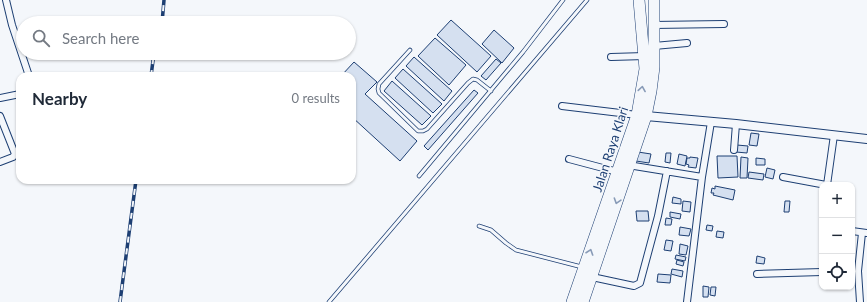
<!DOCTYPE html>
<meta charset="utf-8">
<style>
:root{--surface:#fff;--page:#f6f6f7;--text:#1f2937;--muted:#747a83;--line:#e0e1e3}
body{margin:0;font-family:Lato,sans-serif;background:var(--page);color:var(--text)}
.controls{position:absolute;right:12px;bottom:12px;display:grid;overflow:hidden;border-radius:8px;box-shadow:0 1px 3px #0004}
.controls button{width:36px;height:36px;display:grid;place-items:center;padding:0;border:0;border-bottom:1px solid var(--line);background:var(--surface);color:var(--text);font:20px sans-serif}
.list{margin:0;padding:0;list-style:none}
h2{display:flex;justify-content:space-between;align-items:center;height:52px;margin:0;padding:0 16px;font-size:17px}
h2 small{font-size:13px;font-weight:400;color:var(--muted)}
.icon{flex:none;width:22px;height:22px;fill:none;stroke:currentColor;stroke-width:2;stroke-linecap:round;stroke-linejoin:round}
.map{position:relative;flex:none;width:867px;height:302px;overflow:hidden}
.search{position:absolute;background:var(--surface);box-shadow:0 1px 3px #0004;left:16px;top:16px;width:340px;height:44px;display:flex;align-items:center;gap:10px;box-sizing:border-box;padding:0 14px;border-radius:22px;color:var(--muted);font-size:15px}
.panel{position:absolute;background:var(--surface);box-shadow:0 1px 3px #0004;left:16px;top:72px;width:340px;height:112px;border-radius:12px}
.map>svg:first-child{display:block}
.building{fill:#d5e0f0;stroke:#1d3f73}
.lines{fill:none;stroke-linecap:round;stroke-linejoin:round}
.lane-casing{stroke:#1d3f73;stroke-width:4.5}
.street-casing{stroke:#1d3f73;stroke-width:8}
.secondary-casing{stroke:#1d3f73;stroke-width:10}
.highway-casing{stroke:#1d3f73;stroke-width:12}
.lane{stroke:#f4f7fb;stroke-width:3}
.street{stroke:#f4f7fb;stroke-width:6}
.secondary{stroke:#f4f7fb;stroke-width:8}
.highway{stroke:#f4f7fb;stroke-width:11}
.rail-casing{stroke:#1d3f73;stroke-width:3.5}
.rail{stroke:#f4f7fb;stroke-width:2;stroke-dasharray:6;stroke-linecap:butt}
.oneway{stroke:#889bb7}
.labels{text-anchor:middle;dominant-baseline:central;stroke-width:3;stroke-linejoin:round;paint-order:stroke}
.street-label{font-size:13px;fill:#1d3f73;stroke:#f4f7fb}
</style>
<div class="map">
<svg width="867" height="302" viewBox="0 0 867 302">
<rect width="100%" height="100%" fill="#f4f7fb"/>
<!-- building -->
<path class="building" d="M 451,20 L 491,56 L 477,72 L 437,35 Z
M 494,30 L 514,48 L 502,63 L 482,44 Z
M 435,38 L 466,65 L 449,85 L 418,56 Z
M 414,57 L 452,91 L 444,101 L 406,66 Z
M 496,59 L 501,63 L 486,80 L 481,76 Z
M 354,62 L 377,82 L 365,94 L 417,141 L 400,161 L 352,117 L 352,76 L 341,76 Z
M 403,69 L 442,104 L 433,113 L 395,78 Z
M 392,81 L 431,116 L 422,125 L 384,91 Z
M 474,90 L 478,93 L 428,150 L 424,146 Z
M 751,133 L 759,134 L 757,146 L 749,145 Z
M 737,145 L 748,146 L 747,153 L 736,152 Z
M 638,152 L 651,154 L 649,163 L 636,161 Z
M 666,153 L 671,153 L 670,163 L 665,162 Z
M 679,154 L 687,156 L 685,166 L 677,164 Z
M 717,156 L 737,156 L 738,177 L 718,178 Z
M 690,157 L 698,158 L 696,168 L 688,167 L 689,165 L 686,164 L 687,158 L 690,158 Z
M 741,157 L 748,158 L 747,178 L 740,178 Z
M 756,158 L 765,159 L 765,165 L 756,165 Z
M 767,168 L 775,170 L 773,179 L 765,177 Z
M 749,172 L 764,174 L 763,180 L 748,178 Z
M 715,186 L 735,190 L 733,200 L 713,195 L 714,193 L 711,193 L 712,188 L 715,189 Z
M 673,197 L 681,199 L 681,204 L 672,203 Z
M 683,201 L 691,202 L 690,212 L 682,211 Z
M 785,201 L 790,201 L 789,212 L 784,212 Z
M 636,211 L 648,211 L 649,221 L 637,221 Z
M 670,212 L 681,214 L 680,219 L 670,217 Z
M 666,218 L 672,219 L 671,225 L 665,225 Z
M 707,225 L 713,226 L 712,231 L 706,230 Z
M 680,227 L 691,229 L 689,236 L 679,235 Z
M 717,231 L 724,232 L 723,238 L 716,237 Z
M 666,240 L 673,241 L 671,251 L 664,250 Z
M 680,244 L 688,246 L 686,255 L 679,254 Z
M 676,255 L 686,257 L 685,261 L 675,259 Z
M 757,256 L 765,258 L 764,264 L 756,263 Z
M 677,260 L 684,262 L 683,266 L 676,264 Z
M 672,269 L 683,271 L 682,277 L 671,274 Z
M 658,274 L 671,275 L 670,283 L 657,282 Z
M 703,286 L 709,287 L 708,297 L 703,297 Z
M 711,287 L 716,287 L 715,296 L 710,295 Z"/>
<g class="lines">
<defs>
<path id="lane" d="M 410,50 L 379,84 L 378,89 L 379,93 L 418,131 L 423,131 L 427,129 L 468,83 L 473,79 L 477,80 L 491,91
M 419,176 L 523,52 L 563,0
M 479,226 L 491,230 L 506,243 L 516,250 L 582,267
M 329,302 L 587,0"/>
<path id="street" d="M 6,0 L 12,25 L 29,76
M 653,25 L 724,24
M 654,46 L 687,43
M 611,57 L 645,56
M 0,98 L 20,94
M 562,106 L 637,115
M 0,116 L 15,154 L 13,157 L 0,162
M 734,150 L 736,124
M 569,159 L 618,172
M 628,165 L 702,177
M 783,177 L 826,185
M 827,185 L 834,135
M 852,231 L 867,233
M 757,274 L 822,272
M 592,277 L 634,286 L 640,283 L 658,216 L 667,171
M 687,302 L 702,177 L 711,122
M 860,302 L 858,271 L 862,233"/>
<path id="secondary" d="M 646,116 L 736,124 L 867,139"/>
<path id="highway" d="M 572,302 L 637,115 L 645,69 L 639,0
M 583,302 L 646,116 L 651,91 L 654,67 L 654,0"/>
</defs>
<!-- lane casing -->
<use href="#lane" class="lane-casing"/>
<!-- street casing -->
<use href="#street" class="street-casing"/>
<!-- secondary casing -->
<use href="#secondary" class="secondary-casing"/>
<!-- highway casing -->
<use href="#highway" class="highway-casing"/>
<!-- lane -->
<use href="#lane" class="lane"/>
<!-- street -->
<use href="#street" class="street"/>
<!-- secondary -->
<use href="#secondary" class="secondary"/>
<!-- highway -->
<use href="#highway" class="highway"/>
<defs>
<path id="rail" d="M 162,23 L 164,0
M 151,76 L 154,53
M 120,302 L 136,180"/>
</defs>
<!-- rail casing -->
<use href="#rail" class="rail-casing"/>
<!-- rail -->
<use href="#rail" class="rail"/>
</g>
<!-- one-way arrows -->
<defs><path id="oneway-chevron" d="M-2-3.5L2.5 0L-2 3.5" fill="none" stroke-width="1.6" stroke-linecap="round" stroke-linejoin="round"/></defs>
<g class="oneway">
<use href="#oneway-chevron" transform="translate(642 89) rotate(-81)"/>
<use href="#oneway-chevron" transform="translate(617 201) rotate(108)"/>
<use href="#oneway-chevron" transform="translate(590 252) rotate(-71)"/>
</g>
<g class="labels">
<!-- street labels -->
<g class="street-label">
<text transform="translate(610 149) rotate(-72)">Jalan Raya Klari</text>
</g>
</g>
</svg>
<div class="controls">
<button>+</button>
<button>−</button>
<button><svg class="icon" aria-label="locate" viewBox="0 0 24 24"><circle cx="12" cy="12" r="6"/><path d="M12 2v4M12 18v4M2 12h4M18 12h4"/></svg></button>
</div>
<div class="search"><svg class="icon" aria-label="search" viewBox="0 0 24 24"><circle cx="10" cy="10" r="6"/><path d="M15 15l6 6"/></svg>Search here</div>
<section class="panel">
<h2>Nearby<small>0 results</small></h2>
<ul class="list">
</ul>
</section>
</div>
